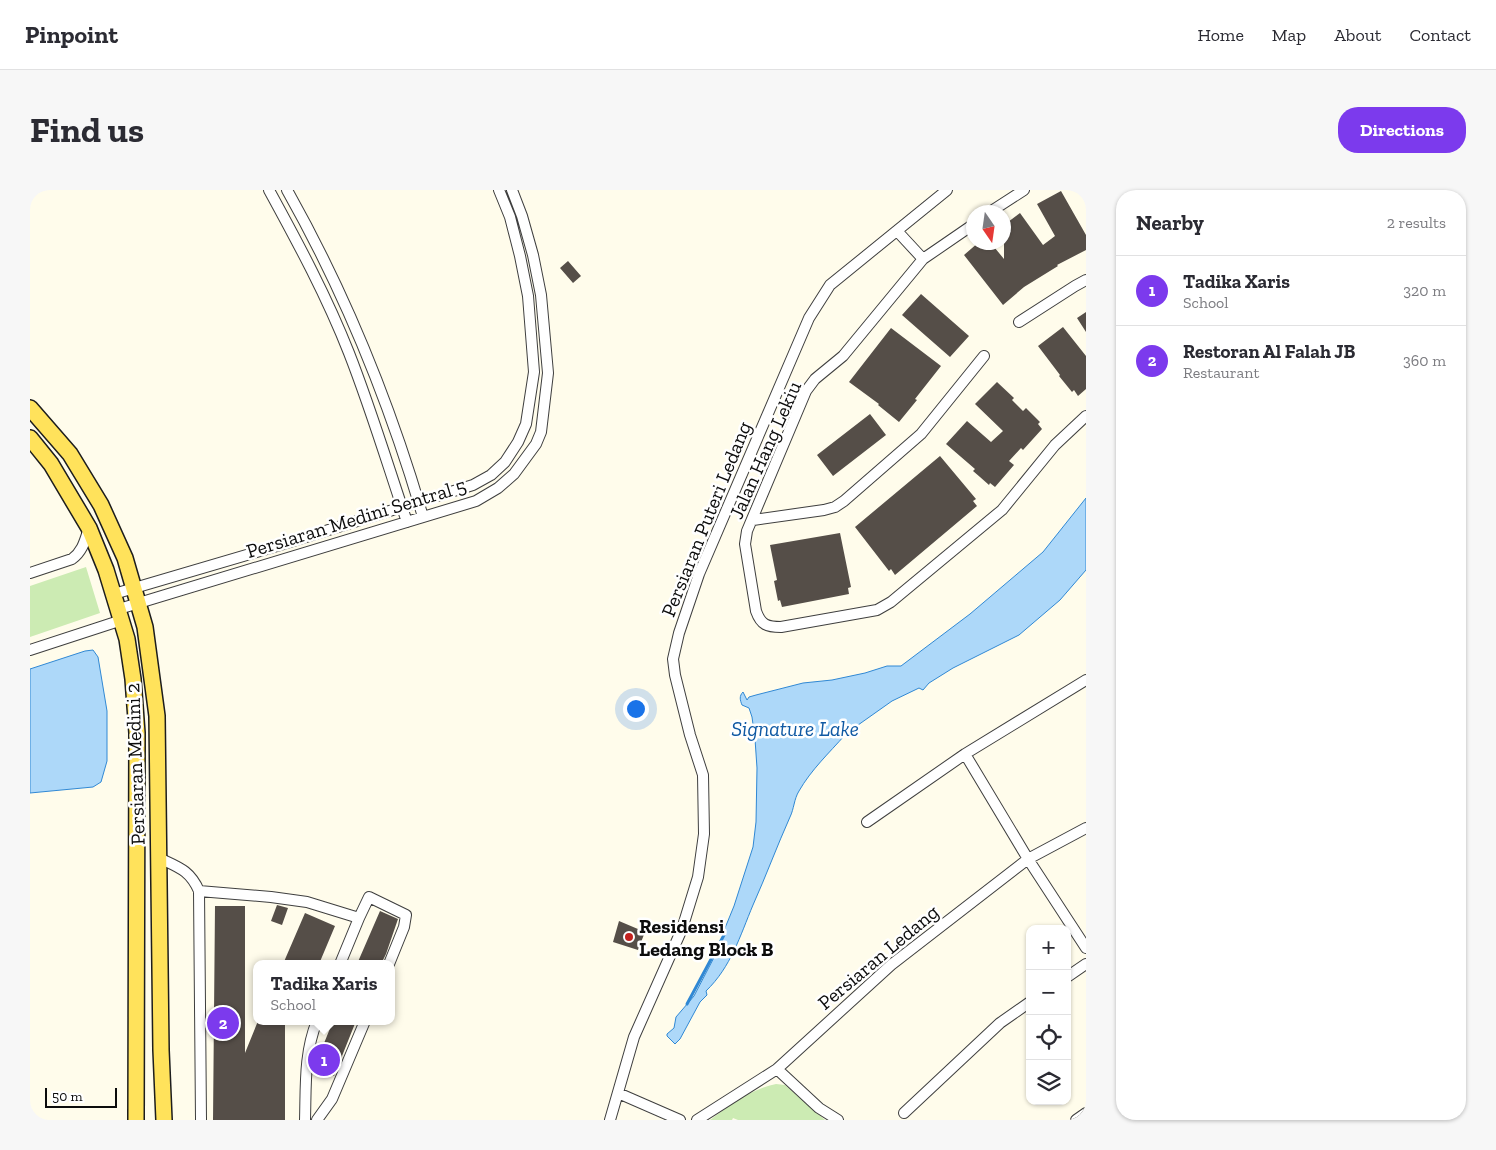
<!DOCTYPE html>
<meta charset="utf-8">
<style>
:root{--surface:#fff;--page:#f7f7f7;--text:#2b2b33;--muted:#7c7c81;--line:#e1e1e2;--accent:#7c3aed}
body{margin:0;font-family:"Zilla Slab",serif;background:var(--page);color:var(--text)}
.controls{position:absolute;right:15px;bottom:15px;display:grid;overflow:hidden;border-radius:10px;box-shadow:0 1px 4px #0004}
.controls button{width:45px;height:45px;display:grid;place-items:center;padding:0;border:0;border-bottom:1px solid var(--line);background:var(--surface);color:var(--text);font:25px sans-serif}
.compass{position:absolute;left:936px;top:15px;width:45px;height:45px;border-radius:50%;background:var(--surface);box-shadow:0 1px 4px #0004;rotate:167deg}
.scale{position:absolute;left:15px;bottom:12px;width:72px;box-sizing:border-box;padding-left:5px;border:2px solid #0c0c0c;border-top:0;font-size:14px;line-height:18px;white-space:nowrap;color:#0c0c0c;-webkit-text-stroke:4px #fff;paint-order:stroke}
.you{position:absolute;left:605px;top:518px;width:18px;height:18px;margin:-12px;border:4px solid #fff;border-radius:50%;background:#1a73e8;box-shadow:0 0 0 8px #1a73e833}
.badge{display:grid;place-items:center;width:32px;height:32px;border-radius:50%;background:var(--accent);color:#fff;font-size:16px;font-weight:700}
.pin{position:absolute;translate:-50% -50%;border:2px solid #fff;box-shadow:0 1px 5px #0006}
.popup{position:absolute;left:223px;top:770px;width:142px;height:65px;box-sizing:border-box;display:grid;place-content:center;border-radius:10px;background:var(--surface);filter:drop-shadow(0 1px 4px #0005);font-size:16px;white-space:nowrap;color:var(--muted)}
.popup b{font-size:19px;color:var(--text)}
.popup::after{content:'';position:absolute;left:50%;top:100%;margin-left:-10px;border:10px solid transparent;border-top-color:var(--surface)}
.list{margin:0;padding:0;list-style:none}
h2{display:flex;justify-content:space-between;align-items:center;height:65px;margin:0;padding:0 20px;font-size:21px}
h2 small{font-size:16px;font-weight:400;color:var(--muted)}
.list li{display:grid;grid-template-columns:32px 1fr auto;gap:15px;align-items:center;box-sizing:border-box;height:70px;padding:0 20px;border-top:1px solid var(--line)}
.list b{display:block;font-size:19px;white-space:nowrap}
.list p{margin:0;font-size:16px;white-space:nowrap;color:var(--muted)}
.list em{font-size:16px;font-style:normal;color:var(--muted)}
.icon{flex:none;width:28px;height:28px;fill:none;stroke:currentColor;stroke-width:2;stroke-linecap:round;stroke-linejoin:round}
.map{position:relative;flex:none;width:1056px;height:930px;overflow:hidden;border-radius:20px}
header{display:flex;align-items:center;gap:30px;box-sizing:border-box;height:70px;padding:0 25px;background:var(--surface);border-bottom:1px solid var(--line)}
header strong{font-size:24px}
nav{display:flex;gap:28px;margin-inline-start:auto;font-size:18px}
.intro{display:flex;align-items:center;justify-content:space-between;box-sizing:border-box;height:120px;padding:0 30px}
h1{margin:0;font-size:35px}
.button{padding:12px 22px;border-radius:20px;background:var(--accent);color:#fff;font-size:18px;font-weight:700}
main{display:flex;gap:30px;padding:0 30px}
aside{flex:1;background:var(--surface);border-radius:20px;box-shadow:0 1px 4px #0004}
.map>svg:first-child{display:block}
.green{fill:#ccebb3}
.water{fill:#add8f9;stroke:#3088d4}
.lines{fill:none;stroke-linecap:round;stroke-linejoin:round}
.stream{stroke:#3088d4;stroke-width:3}
.building{fill:#554e48}
.street-casing{stroke:#3f3f3f;stroke-width:12}
.primary-casing{stroke:#1d1d1d;stroke-width:18}
.street{stroke:#fff;stroke-width:10}
.primary{stroke:#ffe25b;stroke-width:15}
.poi-dot{fill:#c2211e;stroke:#fff;stroke-width:2}
.labels{text-anchor:middle;dominant-baseline:central;stroke-width:5;stroke-linejoin:round;paint-order:stroke}
.street-label{font-size:20px;fill:#0c0c0c;stroke:#fff}
.poi-label{font-size:20px;font-weight:bold;fill:#0c0c0c;stroke:#fff;text-anchor:start}
.water-label{font-size:21px;font-style:italic;fill:#1059a3;stroke:#fff}
</style>
<header>
<strong>Pinpoint</strong>
<nav><a>Home</a><a>Map</a><a>About</a><a>Contact</a></nav>
</header>
<div class="intro"><h1>Find us</h1><a class="button">Directions</a></div>
<main>
<div class="map">
<svg width="1056" height="930" viewBox="0 0 1056 930">
<rect width="100%" height="100%" fill="#fffceb"/>
<!-- green -->
<path class="green" d="M 56,377 L 70,423 L 0,447 L 0,396 Z
M 746,894 L 755,895 L 795,930 L 708,930 L 703,928 L 702,930 L 680,930 C 700,915 721,899 746,894 Z"/>
<!-- water -->
<path class="water" d="M 1056,308 L 1056,380 L 1030,410 L 989,445 L 923,478 L 899,493 L 893,500 L 889,498 L 862,511 L 821,540 L 820,543 L 815,545 C 799,563 781,580 769,601 C 764,609 764,619 760,627 C 747,656 736,686 723,715 C 710,746 701,777 676,801 L 677,805 L 670,812 L 650,849 L 645,854 L 637,846 L 637,844 L 644,838 L 646,827 L 664,806 L 691,754 L 695,738 L 704,716 L 723,657 L 726,632 L 727,578 L 725,549 L 722,527 L 719,518 L 712,515 C 710,510 709,506 713,502 L 717,510 L 719,507 L 726,505 L 773,493 L 802,490 L 835,483 L 857,476 L 871,476 L 940,424 L 1013,362 Z
M 63,460 L 68,467 L 77,521 L 77,571 L 71,592 L 63,597 L 0,603 L 0,479 L 55,461 Z"/>
<g class="lines">
<!-- stream -->
<path class="stream" d="M 657,814 L 694,745"/>
</g>
<!-- building -->
<path class="building" d="M 1031,1 L 1056,45 L 1056,60 L 1027,75 L 1028,76 L 994,97 L 973,115 L 934,65 L 949,52 L 960,52 L 974,69 L 974,35 L 990,23 L 1013,55 L 1025,46 L 1007,14 Z
M 538,71 L 551,86 L 543,93 L 530,78 Z
M 891,104 L 939,146 L 920,167 L 872,125 Z
M 1056,122 L 1056,142 L 1047,128 Z
M 1033,137 L 1056,166 L 1056,199 L 1048,206 L 1044,200 L 1042,202 L 1029,186 L 1030,185 L 1008,156 Z
M 861,138 L 911,176 L 885,209 L 887,210 L 869,232 L 848,215 L 849,214 L 819,192 Z
M 967,192 L 984,208 L 982,210 L 993,221 L 996,218 L 1010,232 L 1008,234 L 1012,239 L 993,260 L 991,258 L 979,271 L 984,275 L 965,297 L 960,293 L 959,295 L 950,287 L 943,281 L 945,279 L 916,254 L 937,231 L 961,252 L 973,241 L 945,214 Z
M 840,224 L 856,245 L 803,286 L 787,265 Z
M 910,266 L 946,309 L 943,311 L 947,316 L 865,385 L 861,379 L 859,381 L 825,337 Z
M 810,343 L 821,397 L 818,398 L 819,404 L 752,417 L 750,410 L 748,411 L 744,391 L 747,390 L 740,355 Z
M 247,715 L 258,718 L 252,735 L 241,731 Z
M 185,716 L 215,716 L 215,863 L 228,831 L 255,831 L 255,930 L 183,930 Z
M 350,721 L 368,729 L 356,764 L 351,774 L 327,774 Z
M 275,723 L 305,736 L 289,774 L 253,774 Z
M 589,731 L 615,742 L 608,760 L 583,752 Z
M 303,831 L 326,831 L 304,886 L 284,878 Z"/>
<g class="lines">
<defs>
<path id="street" d="M 239,0 C 268,53 297,107 319,163 C 341,219 358,276 377,332
M 257,0 C 315,103 360,214 393,327
M 960,22 L 994,0
M 944,34 L 893,69 L 813,166 L 785,189 L 776,201 L 717,341 L 715,354 L 726,421 C 731,435 737,437 751,437 L 847,420 L 861,412 L 972,320 L 1025,255 L 1056,226
M 868,42 L 893,69
M 989,132 L 1045,96 L 1056,90
M 723,330 L 794,320 L 805,317 L 814,311 L 891,244 L 954,166
M 0,383 L 42,369 C 53,361 55,350 59,338
M 84,404 L 247,356 L 443,295 L 461,285 L 475,272 L 488,252 L 496,234 L 504,182 L 498,106 L 490,66 L 480,27 L 469,0
M 89,419 L 446,311 L 468,298 L 484,284 L 506,254 L 511,242 L 518,183 L 511,105 L 503,65 L 492,26 L 482,0
M 0,460 L 92,430
M 935,564 L 998,669 L 1056,758
M 837,632 L 935,564 L 1056,490
M 129,668 C 148,677 160,680 169,701 L 171,930
M 169,701 L 241,707 L 277,712 L 329,728
M 310,774 L 329,728 L 339,707 L 376,725 L 374,737 L 359,774
M 1037,787 L 1056,774
M 747,879 L 789,918 L 808,930
M 588,903 L 650,930
M 874,923 L 970,833 L 1000,812
M 275,930 C 276,896 274,863 287,831
M 287,930 L 302,909 L 335,831
M 580,930 L 604,847 L 652,739 L 668,687 L 674,644 L 673,585 L 660,545 L 645,485 L 643,469 L 649,443 L 669,384 L 779,128 L 800,95 L 917,0
M 667,930 L 747,879 L 861,775 L 998,669 L 1056,638
M 1046,930 L 1056,923"/>
<path id="primary" d="M 0,218 L 40,264 L 71,315 L 95,368 L 115,437 L 127,526 L 131,860 L 134,930
M 0,248 L 21,274 L 59,338 L 76,380 L 97,449 L 103,489 L 107,543 L 106,930"/>
</defs>
<!-- street casing -->
<use href="#street" class="street-casing"/>
<!-- primary casing -->
<use href="#primary" class="primary-casing"/>
<!-- street -->
<use href="#street" class="street"/>
<!-- primary -->
<use href="#primary" class="primary"/>
</g>
<!-- markers -->
<circle class="poi-dot" cx="599" cy="747" r="5"/>
<g class="labels">
<!-- street labels -->
<g class="street-label">
<text transform="translate(735 260) rotate(-66)">Jalan Hang Lekiu</text>
<text transform="translate(326 328) rotate(-17)">Persiaran Medini Sentral 5</text>
<text transform="translate(676 329) rotate(-68)">Persiaran Puteri Ledang</text>
<text transform="translate(105 574) rotate(-92)">Persiaran Medini 2</text>
<text transform="translate(848 767) rotate(-40)">Persiaran Ledang</text>
</g>
<!-- poi labels -->
<g class="poi-label">
<text x="609" y="736">Residensi<tspan x="609" dy="23">Ledang Block B</tspan></text>
</g>
<!-- water labels -->
<g class="water-label">
<text x="765" y="538">Signature Lake</text>
</g>
</g>
</svg>
<div class="controls">
<button>+</button>
<button>−</button>
<button><svg class="icon" aria-label="locate" viewBox="0 0 24 24"><circle cx="12" cy="12" r="6"/><path d="M12 2v4M12 18v4M2 12h4M18 12h4"/></svg></button>
<button><svg class="icon" aria-label="layers" viewBox="0 0 24 24"><path d="M12 4l9 5-9 5-9-5zM3 14l9 5 9-5"/></svg></button>
</div>
<svg class="compass" viewBox="-18 -18 36 36"><path d="M0-13l5 13h-10z" fill="#e53935"/><path d="M0 13l5-13h-10z" fill="#7c7c81"/></svg>
<div class="scale">50 m</div>
<div class="you"></div>
<div class="pin badge" style="left:294px;top:870px">1</div>
<div class="popup"><b>Tadika Xaris</b>School</div>
<div class="pin badge" style="left:193px;top:833px">2</div>
</div>
<aside>
<h2>Nearby<small>2 results</small></h2>
<ul class="list">
<li><span class="badge">1</span><div><b>Tadika Xaris</b><p>School</p></div><em>320 m</em></li>
<li><span class="badge">2</span><div><b>Restoran Al Falah JB</b><p>Restaurant</p></div><em>360 m</em></li>
</ul>
</aside>
</main>
